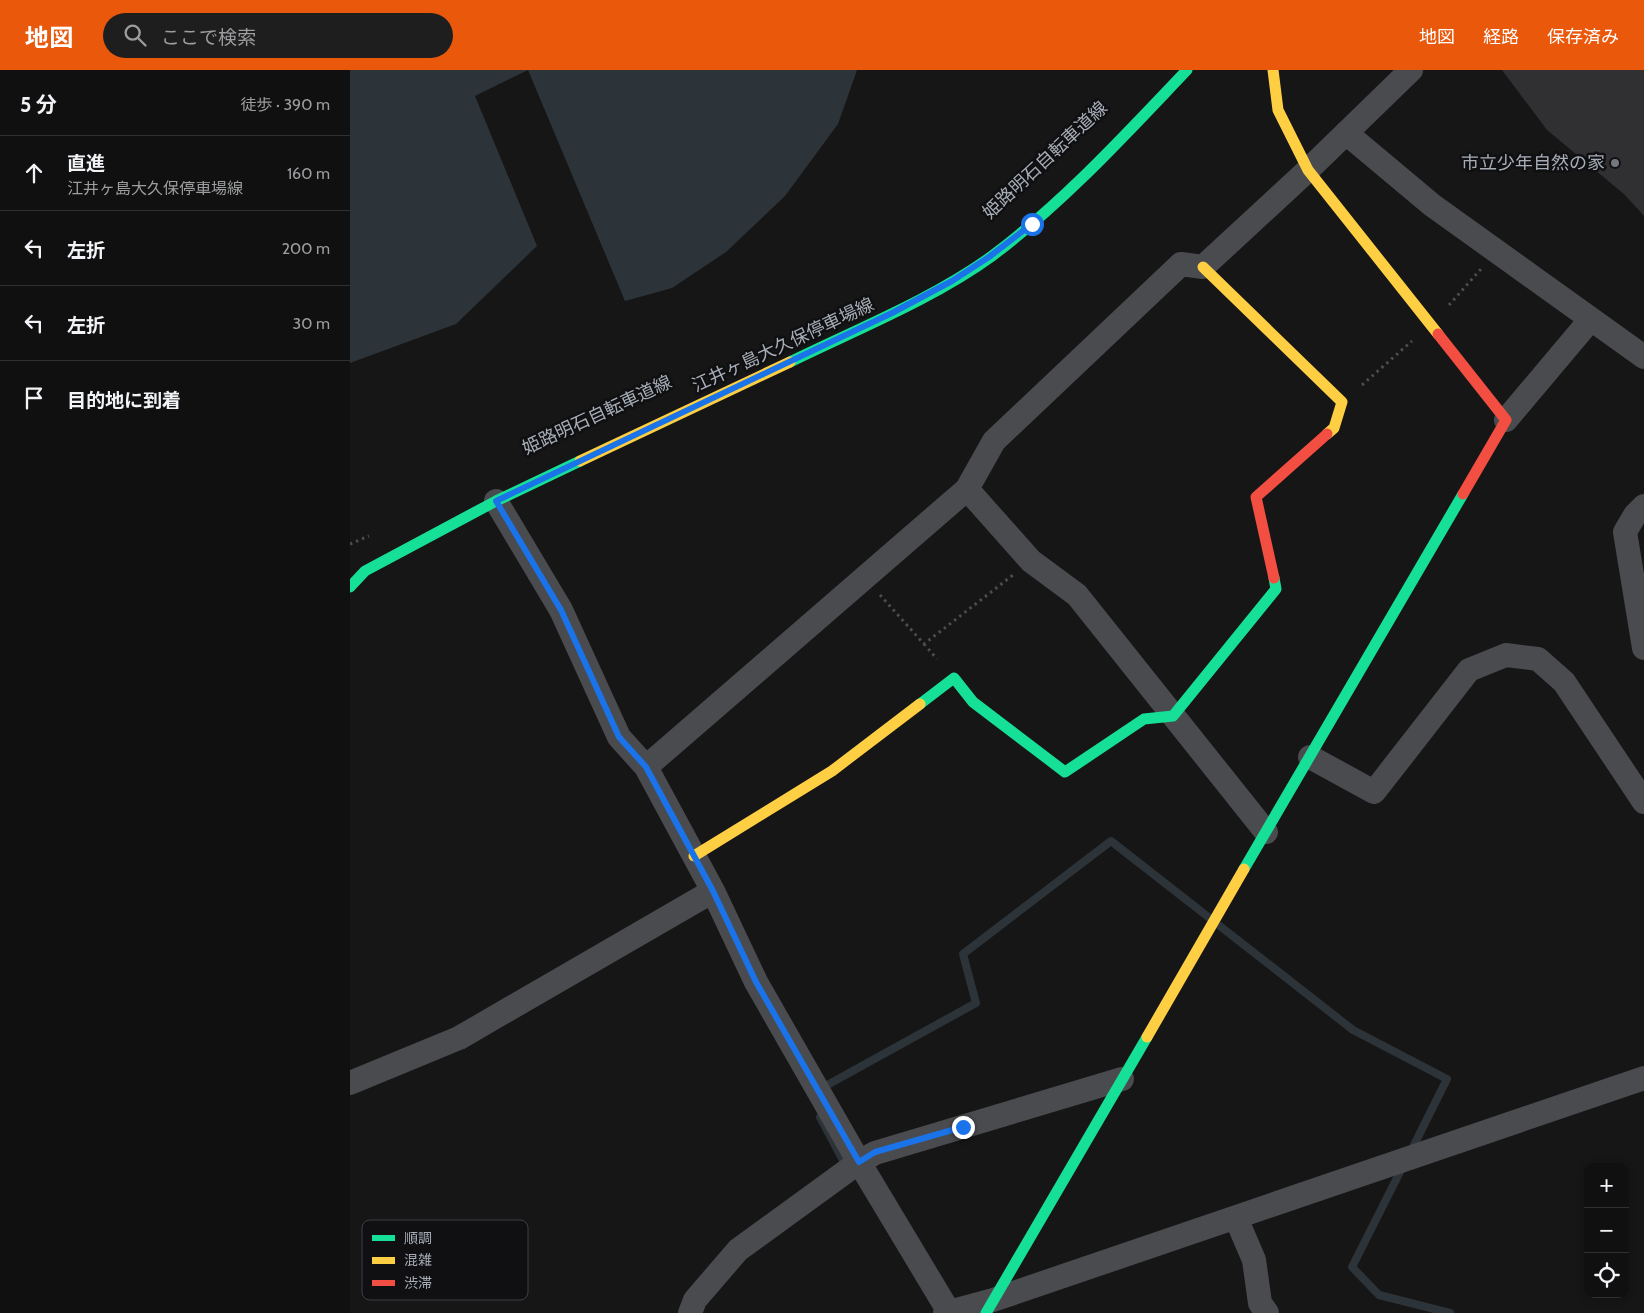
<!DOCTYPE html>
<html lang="ja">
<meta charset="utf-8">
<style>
:root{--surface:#101010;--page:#1e1e1e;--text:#f1f3f6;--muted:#9c9d9f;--line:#303030;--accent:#ea580c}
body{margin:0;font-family:Cabin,"Noto Sans JP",sans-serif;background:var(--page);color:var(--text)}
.controls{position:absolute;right:15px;bottom:15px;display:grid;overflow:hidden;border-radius:10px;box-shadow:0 2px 8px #0003}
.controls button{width:45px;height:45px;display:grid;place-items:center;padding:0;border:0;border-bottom:1px solid var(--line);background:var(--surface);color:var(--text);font:25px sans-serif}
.stop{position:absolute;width:15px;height:15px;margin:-11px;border:4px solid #1a73e8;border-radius:50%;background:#fff}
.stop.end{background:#1a73e8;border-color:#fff;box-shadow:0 1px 5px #0008}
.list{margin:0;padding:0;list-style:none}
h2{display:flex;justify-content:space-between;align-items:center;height:65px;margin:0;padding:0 20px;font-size:21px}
h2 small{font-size:16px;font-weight:400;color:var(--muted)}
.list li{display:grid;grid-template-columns:32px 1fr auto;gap:15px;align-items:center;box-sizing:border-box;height:75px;padding:0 20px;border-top:1px solid var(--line)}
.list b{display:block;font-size:19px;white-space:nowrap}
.list p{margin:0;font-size:16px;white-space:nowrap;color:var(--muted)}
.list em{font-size:16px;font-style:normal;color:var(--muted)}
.icon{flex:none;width:28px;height:28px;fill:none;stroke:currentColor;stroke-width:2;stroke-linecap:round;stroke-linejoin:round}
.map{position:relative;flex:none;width:1294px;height:1243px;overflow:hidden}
header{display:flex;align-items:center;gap:30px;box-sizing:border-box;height:70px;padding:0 25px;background:var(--accent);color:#fff}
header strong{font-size:24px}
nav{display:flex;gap:28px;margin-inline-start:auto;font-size:18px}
.search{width:350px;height:45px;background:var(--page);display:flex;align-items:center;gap:12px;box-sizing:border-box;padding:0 18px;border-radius:28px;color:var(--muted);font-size:19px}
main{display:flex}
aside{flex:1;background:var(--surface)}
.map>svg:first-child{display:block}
.water{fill:#2c3439}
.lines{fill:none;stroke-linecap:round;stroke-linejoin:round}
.stream{stroke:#2c3439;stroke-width:8}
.building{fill:#303032}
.path{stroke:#4c4d50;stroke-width:3;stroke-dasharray:2.5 4;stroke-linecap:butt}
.street{stroke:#4a4b4e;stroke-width:24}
.fast{stroke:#16e098;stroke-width:11}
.slow{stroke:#ffcf43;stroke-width:11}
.jam{stroke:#f24e42;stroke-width:11}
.route{stroke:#1a73e8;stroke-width:6}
.poi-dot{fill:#74787e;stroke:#101012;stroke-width:2}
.labels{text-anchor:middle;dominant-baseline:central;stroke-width:5;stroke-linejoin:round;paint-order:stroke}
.street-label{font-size:18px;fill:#a7adb6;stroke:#101012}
.poi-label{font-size:18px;fill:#a7adb6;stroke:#101012;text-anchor:end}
.key{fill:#101012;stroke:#3d3f43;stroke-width:1}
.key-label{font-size:14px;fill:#a7adb6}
</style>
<header>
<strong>地図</strong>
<div class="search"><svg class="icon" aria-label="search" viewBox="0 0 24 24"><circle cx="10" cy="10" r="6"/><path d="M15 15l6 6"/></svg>ここで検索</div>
<nav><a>地図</a><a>経路</a><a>保存済み</a></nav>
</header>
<main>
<aside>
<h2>5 分<small>徒歩 · 390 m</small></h2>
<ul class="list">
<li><svg class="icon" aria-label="ahead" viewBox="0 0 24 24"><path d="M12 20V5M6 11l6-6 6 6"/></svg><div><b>直進</b><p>江井ヶ島大久保停車場線</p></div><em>160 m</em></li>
<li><svg class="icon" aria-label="left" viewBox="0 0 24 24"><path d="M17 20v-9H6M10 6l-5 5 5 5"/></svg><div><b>左折</b></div><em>200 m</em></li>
<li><svg class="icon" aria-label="left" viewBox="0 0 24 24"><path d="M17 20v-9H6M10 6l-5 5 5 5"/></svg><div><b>左折</b></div><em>30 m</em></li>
<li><svg class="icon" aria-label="arrive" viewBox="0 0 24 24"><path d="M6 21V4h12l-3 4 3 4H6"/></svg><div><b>目的地に到着</b></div></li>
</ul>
</aside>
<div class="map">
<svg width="1294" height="1243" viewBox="0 0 1294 1243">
<rect width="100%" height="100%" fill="#161616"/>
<!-- water -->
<path class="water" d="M 0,0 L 507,0 L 488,54 L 435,126 L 376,182 L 322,218 L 275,231 L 178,0 L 125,26 L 187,176 L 106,254 L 0,293 Z"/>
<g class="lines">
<!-- stream -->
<path class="stream" d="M 470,1019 L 626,933 L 613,884 L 761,771 L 1003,960 L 1097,1009 L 1061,1081
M 470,1047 L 495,1094 L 493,1096
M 1053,1096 L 1002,1197 L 1029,1225 L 1100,1243"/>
</g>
<!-- building -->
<path class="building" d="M 1152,0 L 1294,0 L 1294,146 L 1275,125 L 1197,60 Z"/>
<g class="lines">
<!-- path -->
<path class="path" d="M 1099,235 L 1131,199
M 1012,315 L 1062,271
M 0,474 L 19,466
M 530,525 L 574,574 L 663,505
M 574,574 L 587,589"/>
<!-- street -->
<path class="street" d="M 996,63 L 1082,135 L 1294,287
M 1156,350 L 1241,249
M 617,419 L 681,491 L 727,525 L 916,762
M 146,431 L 211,540 L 269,667 L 296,697 L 363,821 L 406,912 L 509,1092 L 599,1242
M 1294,436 L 1285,445 L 1275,462 L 1294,578
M 960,687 L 1024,722 L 1119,600 L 1156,585 L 1188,589 L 1214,612 L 1294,732
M 296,697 L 617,419 L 644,371 L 831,194 L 853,197 L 958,100 L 1061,0
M 0,1013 L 109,968 L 363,821
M 886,1148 L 904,1190 L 910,1233 L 917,1243
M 340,1243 L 345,1230 L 388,1180 L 509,1092 L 525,1083 L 772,1009
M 595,1243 L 643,1230 L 1294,1008"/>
<!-- fast -->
<path class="fast" d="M 440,292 C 505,260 583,229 642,186 C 714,132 775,65 837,0
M 0,517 L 15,501 L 146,431 L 230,391
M 570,634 L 604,608 L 623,632 L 715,702 L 794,649 L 823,646 L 926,519 L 924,508
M 894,799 L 1113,424
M 636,1243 L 797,967"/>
<!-- slow -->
<path class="slow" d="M 923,0 L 928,40 L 958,100 L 1088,264
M 853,197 L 992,332 L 984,358 L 977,364
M 230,391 L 440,292
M 344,786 L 482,701 L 570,634
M 797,967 L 894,799"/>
<!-- jam -->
<path class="jam" d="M 1088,264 L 1156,350 L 1113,424
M 924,508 L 906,427 L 977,364"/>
</g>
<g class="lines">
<!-- route -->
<path class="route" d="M 613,1057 L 525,1082 L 509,1092 L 406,912 L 363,821 L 296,697 L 269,667 L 211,540 L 146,431 L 542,243 L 602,211 L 639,187 L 682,154"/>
</g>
<!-- markers -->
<circle class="poi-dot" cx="1265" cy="93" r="5"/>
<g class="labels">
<!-- street labels -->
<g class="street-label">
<text transform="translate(695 90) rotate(-43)">姫路明石自転車道線</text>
<text transform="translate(433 275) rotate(-25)">江井ヶ島大久保停車場線</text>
<text transform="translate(247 345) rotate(-25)">姫路明石自転車道線</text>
</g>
<!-- poi labels -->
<g class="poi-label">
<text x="1255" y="93">市立少年自然の家</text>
</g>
</g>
<!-- legend -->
<rect x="12" y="1150" width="166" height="80" rx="8" class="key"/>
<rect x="22" y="1165" width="23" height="6" fill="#16e098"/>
<rect x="22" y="1187" width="23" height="7" fill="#ffcf43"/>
<rect x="22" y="1210" width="23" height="6" fill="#f24e42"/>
<g class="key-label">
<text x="54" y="1173">順調</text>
<text x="54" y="1195">混雑</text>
<text x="54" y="1218">渋滞</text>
</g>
</svg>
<div class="controls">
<button>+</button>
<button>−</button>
<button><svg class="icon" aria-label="locate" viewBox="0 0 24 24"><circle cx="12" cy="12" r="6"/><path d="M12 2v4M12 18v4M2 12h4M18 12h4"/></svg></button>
</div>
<div class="stop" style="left:682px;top:154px"></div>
<div class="stop end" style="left:613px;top:1057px"></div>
</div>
</main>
